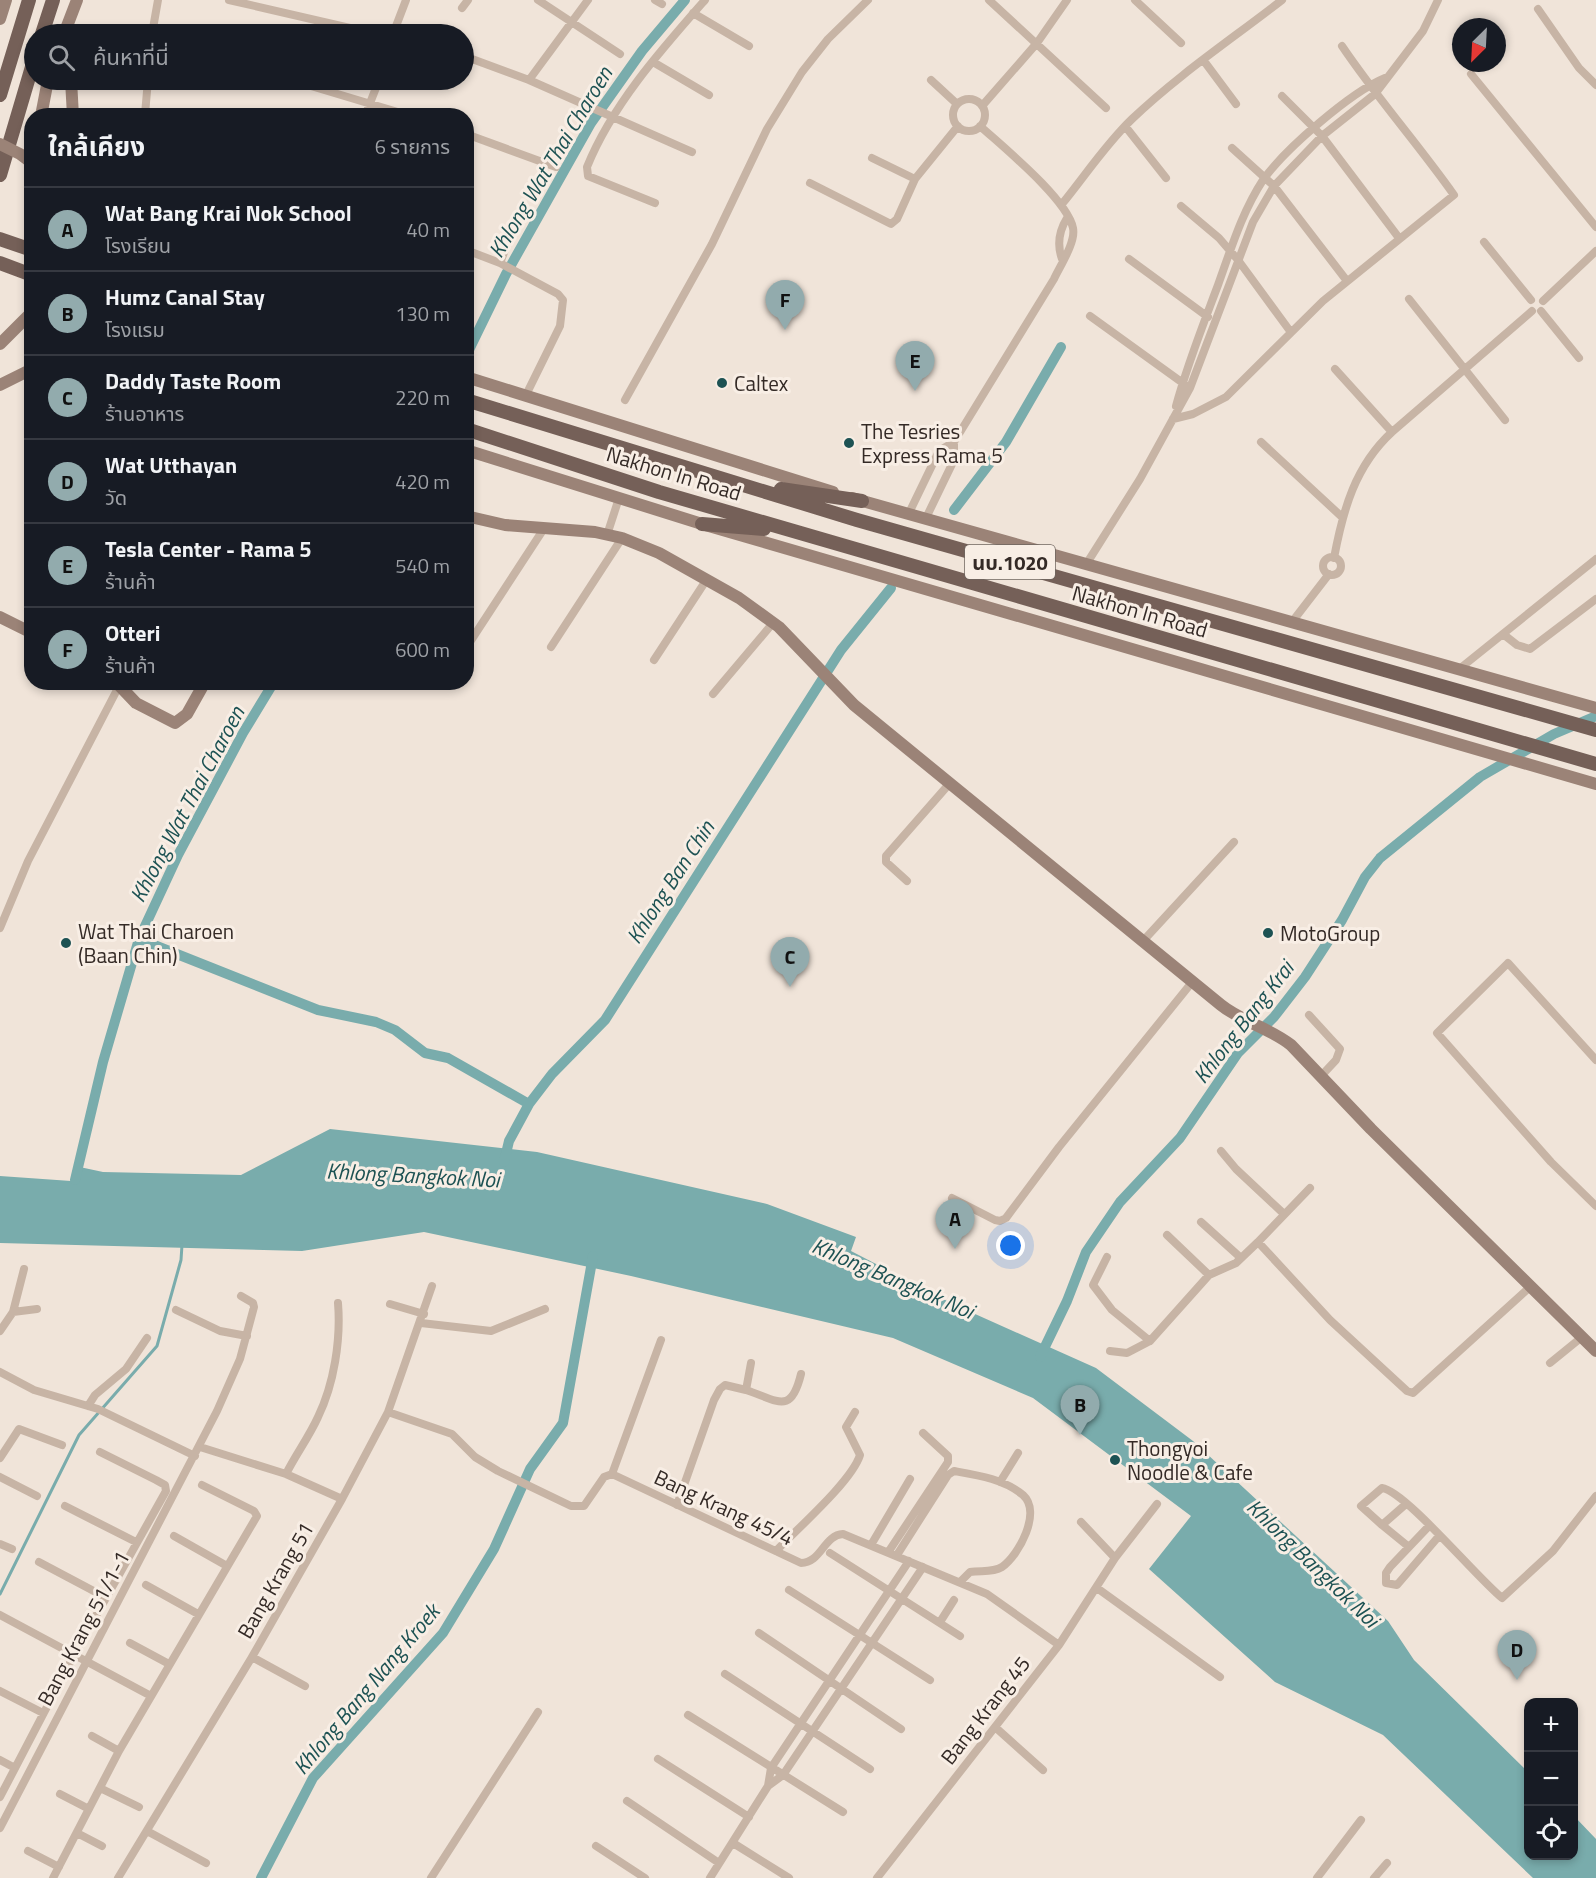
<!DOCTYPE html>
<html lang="th">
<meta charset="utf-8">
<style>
:root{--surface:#171b24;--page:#20242c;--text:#f1f3f6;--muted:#9ea1a6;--line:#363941;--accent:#92abad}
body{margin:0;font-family:"Titillium Web","Noto Sans Thai",sans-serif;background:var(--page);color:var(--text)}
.controls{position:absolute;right:18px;bottom:18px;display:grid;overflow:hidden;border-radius:12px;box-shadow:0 3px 9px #0003}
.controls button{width:54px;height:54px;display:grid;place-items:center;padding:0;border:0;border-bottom:2px solid var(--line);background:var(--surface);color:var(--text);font:30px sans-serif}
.compass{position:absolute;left:1452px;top:18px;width:54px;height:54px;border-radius:50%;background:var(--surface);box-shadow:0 3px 9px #0003;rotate:204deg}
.you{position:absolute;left:1011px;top:1246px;width:21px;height:21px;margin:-15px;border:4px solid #fff;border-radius:50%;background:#1a73e8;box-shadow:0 0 0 9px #1a73e833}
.badge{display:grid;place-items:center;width:39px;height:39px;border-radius:50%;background:var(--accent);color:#111;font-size:20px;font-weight:700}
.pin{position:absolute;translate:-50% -50px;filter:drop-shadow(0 2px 3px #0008)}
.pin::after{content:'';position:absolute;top:32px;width:21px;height:18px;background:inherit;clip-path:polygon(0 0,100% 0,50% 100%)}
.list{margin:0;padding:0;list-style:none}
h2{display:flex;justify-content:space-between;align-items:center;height:78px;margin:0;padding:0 24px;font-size:26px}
h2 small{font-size:20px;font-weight:400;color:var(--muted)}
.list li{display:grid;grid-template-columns:39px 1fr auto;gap:18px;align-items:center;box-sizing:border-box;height:84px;padding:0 24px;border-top:2px solid var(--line)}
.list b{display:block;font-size:22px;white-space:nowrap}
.list p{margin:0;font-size:20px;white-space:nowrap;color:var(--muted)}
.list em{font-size:20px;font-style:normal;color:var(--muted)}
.icon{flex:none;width:33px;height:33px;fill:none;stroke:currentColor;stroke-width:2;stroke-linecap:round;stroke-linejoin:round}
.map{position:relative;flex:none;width:1596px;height:1878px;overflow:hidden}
.search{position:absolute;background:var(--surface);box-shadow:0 3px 9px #0003;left:24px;top:24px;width:450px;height:66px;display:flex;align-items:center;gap:15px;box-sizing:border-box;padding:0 21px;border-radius:33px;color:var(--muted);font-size:22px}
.panel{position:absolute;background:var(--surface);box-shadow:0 3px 9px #0003;left:24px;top:108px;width:450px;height:582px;border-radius:24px}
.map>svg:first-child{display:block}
.water{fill:#79acac}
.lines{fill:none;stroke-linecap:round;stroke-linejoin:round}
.stream{stroke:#79acac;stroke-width:3}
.canal{stroke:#79acac;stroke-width:10}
.street{stroke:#c7b4a5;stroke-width:8}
.secondary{stroke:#9b8377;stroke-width:12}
.primary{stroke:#756058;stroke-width:14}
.secondary-bridge{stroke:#9b8377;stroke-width:12}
.poi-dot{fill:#1d5253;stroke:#f8eee5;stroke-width:2}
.labels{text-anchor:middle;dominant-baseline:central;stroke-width:6;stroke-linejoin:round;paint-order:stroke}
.shield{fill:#f8eee5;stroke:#6f655f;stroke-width:1.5}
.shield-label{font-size:20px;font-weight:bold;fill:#342a26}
.poi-label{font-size:21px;fill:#342a26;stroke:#f8eee5;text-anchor:start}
.street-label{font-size:21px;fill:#342a26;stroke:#f8eee5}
.water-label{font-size:22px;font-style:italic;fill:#1d5253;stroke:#f8eee5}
</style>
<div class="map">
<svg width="1596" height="1878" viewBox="0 0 1596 1878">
<rect width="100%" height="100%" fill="#f0e4d9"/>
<!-- water -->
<path class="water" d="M 330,1129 L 537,1152 L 767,1204 L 856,1237 L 851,1251 L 955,1305 L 1096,1368 L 1193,1441 L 1388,1621 L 1414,1660 L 1528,1772 L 1528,1856 L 1574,1856 L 1574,1816 L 1596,1839 L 1596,1878 L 1533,1878 L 1383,1735 L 1275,1682 L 1149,1569 L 1191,1516 L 1033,1398 L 893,1338 L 631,1276 L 424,1232 L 302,1251 L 0,1243 L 0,1176 L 71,1181 L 75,1166 L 103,1172 L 241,1175 Z"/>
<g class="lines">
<!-- stream -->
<path class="stream" d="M 0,1594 L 79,1435 L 157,1346 L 181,1260 L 182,1245"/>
<!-- canal -->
<path class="canal" d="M 466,356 L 506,274 L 591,123 L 642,51 L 685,0
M 954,510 L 1006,442 L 1061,347
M 139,939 L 318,1010 L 376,1022 L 395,1030 L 425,1053 L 448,1058 L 529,1104
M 504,1162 L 509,1141 L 529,1104 L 552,1074 L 605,1020 L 841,650 L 891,588
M 75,1180 L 103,1062 L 139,939 L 178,855 L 243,733 L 274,682
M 1040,1357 L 1067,1301 L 1086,1252 L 1120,1202 L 1180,1138 L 1238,1053 L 1274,1017 L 1305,977 L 1342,920 L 1365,877 L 1380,858 L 1480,777 L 1554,734 L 1596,716
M 261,1878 L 313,1778 L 443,1633 L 494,1549 L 530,1469 L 563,1423 L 593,1256"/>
<!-- street -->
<path class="street" d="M 229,0 L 376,34
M 538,0 L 620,54
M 655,0 L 662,4
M 989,0 L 1106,108
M 1135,0 L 1181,43
M 462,8 L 468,0
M 1538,9 L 1579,68 L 1596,85
M 693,13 L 749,46
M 152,34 L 158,0
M 393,34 L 406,0
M 464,56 L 529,80 L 692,152
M 1204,61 L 1236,104
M 653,62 L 709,95
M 1471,74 L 1596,227
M 291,80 L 411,116
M 529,80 L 588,0
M 931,80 L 957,104
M 1282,96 L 1322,136 L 1399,238
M953 115a16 16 0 1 1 32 0a16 16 0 1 1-32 0Z
M 982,106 L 1037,43 L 1067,0
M 145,114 L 148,80
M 365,116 L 379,80
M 1125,126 L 1166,178
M 466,134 L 556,167
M 1232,148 L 1274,186 L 1347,281
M 872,158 L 915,179
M 810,183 L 891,224 L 897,219 L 915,179 L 958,126
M 655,203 L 588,176 L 587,167 C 612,105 661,50 705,0
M 1062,204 C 1085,176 1105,145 1132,119 C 1178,75 1232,39 1282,0
M 1181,206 L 1219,238 L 1238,260 L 1290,331
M 1484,242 L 1531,300
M 466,250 L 500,263 L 510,237
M 1062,259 C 1057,245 1059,231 1067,218
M 1129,259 L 1208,317
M 500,263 L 558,294 L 563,300 L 560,326 L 525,397
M 1409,299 L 1505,420
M 1543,301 L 1596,251
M 1541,311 L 1579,358
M 1090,316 L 1187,386
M 1335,369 L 1392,432
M 625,400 L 712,244 L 767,129 L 802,72 L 828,39 L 868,0
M 1176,406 C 1187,365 1203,325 1218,285 C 1231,249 1242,212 1263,180 C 1285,149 1351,92 1385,78
M 1173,419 L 1193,414 L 1226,397 L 1323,301 L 1454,195 C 1418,144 1377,98 1342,46
M 1261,442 L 1342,517
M 909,513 L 939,451 L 954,442 L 1054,279 C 1060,266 1076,242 1073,228 C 1067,199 1003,147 980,126
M 926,518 L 954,460 L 954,442
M 607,535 L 619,498
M1323 566a9 9 0 1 1 18 0a9 9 0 1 1-18 0Z
M 1334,558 C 1343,510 1355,466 1392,432 L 1532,311
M 1087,563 L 1140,479 L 1190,388 L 1253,222 L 1274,186 L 1322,136 L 1375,94 L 1423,31 L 1438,0
M 1292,622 L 1329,574
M 1503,634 L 1517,645 L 1530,649 L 1596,599
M 468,645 L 543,530
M 551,647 L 622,538
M 654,660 L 707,579
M 1458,670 L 1596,559
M 713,694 L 773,623
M 907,881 L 886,862 L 886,856 L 950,783
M 0,928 L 28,861 L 119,686
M 1143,941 L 1234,842
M 1309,1015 L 1340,1049 L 1336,1060 L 1322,1075
M 1596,1060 L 1508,963 L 1437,1033 L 1551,1162 L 1596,1206
M 1221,1151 L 1236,1169 L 1284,1214
M 952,1198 L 995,1220 L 1000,1221 L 1006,1218 L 1059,1147 L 1193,981
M 1201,1222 L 1241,1258
M 1167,1235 L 1209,1275
M 1258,1242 L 1310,1188
M 1107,1257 L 1093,1285 L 1112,1310 L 1150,1341 L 1209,1275 L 1236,1263 L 1258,1242 L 1330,1320 L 1407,1391 L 1413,1393 L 1530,1287
M 390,1304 L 424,1314
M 176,1310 L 220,1331 L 247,1336
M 13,1312 L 37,1309
M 421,1323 L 491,1331 L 545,1309
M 0,1331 L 13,1312 L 24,1269
M 1110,1351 L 1127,1353 L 1150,1341
M 1550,1363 L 1582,1337
M 0,1372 L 34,1390 L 98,1409 L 195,1456
M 746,1390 C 779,1401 791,1415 801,1374
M 88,1406 L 95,1395 L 126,1369 L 147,1338
M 388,1412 L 452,1434 L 475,1457 L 498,1471 L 571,1506 L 584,1506 L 604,1477 L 612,1474 L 801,1563 C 821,1563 824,1535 843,1534 L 987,1594 L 1059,1645
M 200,1447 L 286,1474 L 342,1499
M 0,1458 L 19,1429 L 62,1445
M 286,1474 C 296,1454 309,1437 318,1417 C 334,1384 341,1340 338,1303
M 612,1474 L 661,1340
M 0,1477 L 37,1496
M 1000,1482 L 1018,1453
M 1406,1504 L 1382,1525 L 1409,1547
M 677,1505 L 714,1400 L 720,1389 L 725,1385 L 746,1390 L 751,1363
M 65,1506 L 136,1542
M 1081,1522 L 1115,1558
M 1382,1525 L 1361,1506 L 1382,1488 C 1405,1491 1477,1578 1502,1598 L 1553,1551 L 1596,1496
M 1429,1526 L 1390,1567 L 1386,1573 L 1386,1583 L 1397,1585 L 1439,1536
M 174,1536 L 227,1566
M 0,1544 L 12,1549
M 871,1545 L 910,1479
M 776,1551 C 797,1529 852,1481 860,1455 L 846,1427 L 855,1412
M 889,1551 L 948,1462 L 948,1456 L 923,1433
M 830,1553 L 960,1636
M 897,1555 L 948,1475 L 954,1471 C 977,1475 1004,1479 1023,1495 C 1042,1512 1019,1555 1002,1567 C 992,1573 981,1570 970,1572 L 960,1582
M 39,1562 L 105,1597
M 146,1585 L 198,1614
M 1097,1588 L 1220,1677
M 789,1590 L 930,1680
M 0,1615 L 151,1696
M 940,1622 L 954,1600
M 759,1633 L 901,1729
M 130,1643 L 169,1664
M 252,1657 L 305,1686
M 725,1674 L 870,1769
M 0,1691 L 43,1713
M 688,1715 L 843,1812
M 995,1727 L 1043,1770
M 92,1736 L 119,1751
M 658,1759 L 749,1817
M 0,1760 L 15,1768
M 768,1786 L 783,1775 L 923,1567
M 100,1788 L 139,1807
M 60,1794 L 89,1809
M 0,1797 L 74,1655 L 166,1491 L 165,1485 L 156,1480 L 100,1452
M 627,1801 L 719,1863
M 0,1828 L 217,1411 L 240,1359 L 254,1307 L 253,1303 L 241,1296
M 147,1831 L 206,1863
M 77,1833 L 102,1846
M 733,1843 L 789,1878
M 596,1846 L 645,1878
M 28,1851 L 59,1867
M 53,1878 L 119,1751 L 257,1516 L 254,1511 L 202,1485
M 118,1878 L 252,1657 L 342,1499 L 388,1412 L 432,1286
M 431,1878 L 538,1712
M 710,1878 L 768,1786 L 771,1768 L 909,1561
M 877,1878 L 1059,1645 L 1115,1558 L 1157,1504
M 1317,1878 L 1361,1820
M 1374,1878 L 1387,1863"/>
<!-- secondary -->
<path class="secondary" d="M 0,19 L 6,0
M 64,34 L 77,0
M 71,80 L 73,116
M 41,116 L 48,80
M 0,344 L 32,312
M 466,377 L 833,492
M 0,385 L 32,369
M 466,450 L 702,524 L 1596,784
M 852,498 L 1596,708
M 466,516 L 505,525 L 595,532 L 622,538 L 659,553 L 739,598 L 779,627 L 854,705 L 1221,1005 C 1242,1022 1270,1028 1291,1045 L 1371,1129 L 1596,1351
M 0,617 L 32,633
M 116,682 L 136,703 L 175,723 L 187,714 L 205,682"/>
<!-- primary -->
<path class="primary" d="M 42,34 L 53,0
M 0,95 L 29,0
M 0,175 L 34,60
M 0,239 L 32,250
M 0,263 L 32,275
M 466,400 L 857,520 L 1596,730
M 466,429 L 659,492 L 1596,764
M 781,489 L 862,501
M 702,524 L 764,529"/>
<!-- secondary-bridge -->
<path class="secondary-bridge" d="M 0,144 L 20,154 L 32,163"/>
</g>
<!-- markers -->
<g class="poi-dot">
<circle cx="722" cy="383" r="6"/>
<circle cx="849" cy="443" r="6"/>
<circle cx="1268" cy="933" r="6"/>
<circle cx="66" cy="943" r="6"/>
<circle cx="1115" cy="1460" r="6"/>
</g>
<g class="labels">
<!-- shield labels -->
<rect class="shield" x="965" y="545" width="90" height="34" rx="4.5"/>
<g class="shield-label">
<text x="1010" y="562">นบ.1020</text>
</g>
<!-- poi labels -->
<g class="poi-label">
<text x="734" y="383">Caltex</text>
<text x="861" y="431">The Tesries<tspan x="861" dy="24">Express Rama 5</tspan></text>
<text x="78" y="931">Wat Thai Charoen<tspan x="78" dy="24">(Baan Chin)</tspan></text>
<text x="1280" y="933">MotoGroup</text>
<text x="1127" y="1448">Thongyoi<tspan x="1127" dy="24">Noodle &amp; Cafe</tspan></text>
</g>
<!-- street labels -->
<g class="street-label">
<text transform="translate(674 473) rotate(17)">Nakhon In Road</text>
<text transform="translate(1140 611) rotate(16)">Nakhon In Road</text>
<text transform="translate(724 1507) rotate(25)">Bang Krang 45/4</text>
<text transform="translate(275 1580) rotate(-60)">Bang Krang 51</text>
<text transform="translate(83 1628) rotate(-62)">Bang Krang 51/1-1</text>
<text transform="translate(985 1710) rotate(-52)">Bang Krang 45</text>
</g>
<!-- water labels -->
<g class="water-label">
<text transform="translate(550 162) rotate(-59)">Khlong Wat Thai Charoen</text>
<text transform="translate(187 804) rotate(-62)">Khlong Wat Thai Charoen</text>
<text transform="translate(670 882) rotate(-57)">Khlong Ban Chin</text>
<text transform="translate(1243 1022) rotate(-52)">Khlong Bang Krai</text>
<text transform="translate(413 1175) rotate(3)">Khlong Bangkok Noi</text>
<text transform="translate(893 1278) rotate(23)">Khlong Bangkok Noi</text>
<text transform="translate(1313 1563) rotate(44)">Khlong Bangkok Noi</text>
<text transform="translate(366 1689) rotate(-50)">Khlong Bang Nang Kroek</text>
</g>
</g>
</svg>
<div class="controls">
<button>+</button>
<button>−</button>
<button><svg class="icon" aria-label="locate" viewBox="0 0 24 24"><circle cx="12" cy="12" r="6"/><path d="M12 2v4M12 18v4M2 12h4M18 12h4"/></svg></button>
</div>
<svg class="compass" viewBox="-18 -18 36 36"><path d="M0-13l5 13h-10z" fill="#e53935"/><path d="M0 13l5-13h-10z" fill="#9ea1a6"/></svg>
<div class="you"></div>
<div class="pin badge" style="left:955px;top:1249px">A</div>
<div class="pin badge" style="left:1080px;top:1435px">B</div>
<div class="pin badge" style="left:790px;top:987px">C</div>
<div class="pin badge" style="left:1517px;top:1680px">D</div>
<div class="pin badge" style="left:915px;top:391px">E</div>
<div class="pin badge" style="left:785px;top:330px">F</div>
<div class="search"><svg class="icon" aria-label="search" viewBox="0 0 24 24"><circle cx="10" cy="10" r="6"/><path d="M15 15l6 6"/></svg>ค้นหาที่นี่</div>
<section class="panel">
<h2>ใกล้เคียง<small>6 รายการ</small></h2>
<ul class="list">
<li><span class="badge">A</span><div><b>Wat Bang Krai Nok School</b><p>โรงเรียน</p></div><em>40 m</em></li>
<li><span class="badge">B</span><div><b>Humz Canal Stay</b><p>โรงแรม</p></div><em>130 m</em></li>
<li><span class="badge">C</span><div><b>Daddy Taste Room</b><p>ร้านอาหาร</p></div><em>220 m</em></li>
<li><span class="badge">D</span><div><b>Wat Utthayan</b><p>วัด</p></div><em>420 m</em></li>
<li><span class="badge">E</span><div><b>Tesla Center - Rama 5</b><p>ร้านค้า</p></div><em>540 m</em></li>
<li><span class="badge">F</span><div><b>Otteri</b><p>ร้านค้า</p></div><em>600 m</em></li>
</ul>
</section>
</div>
